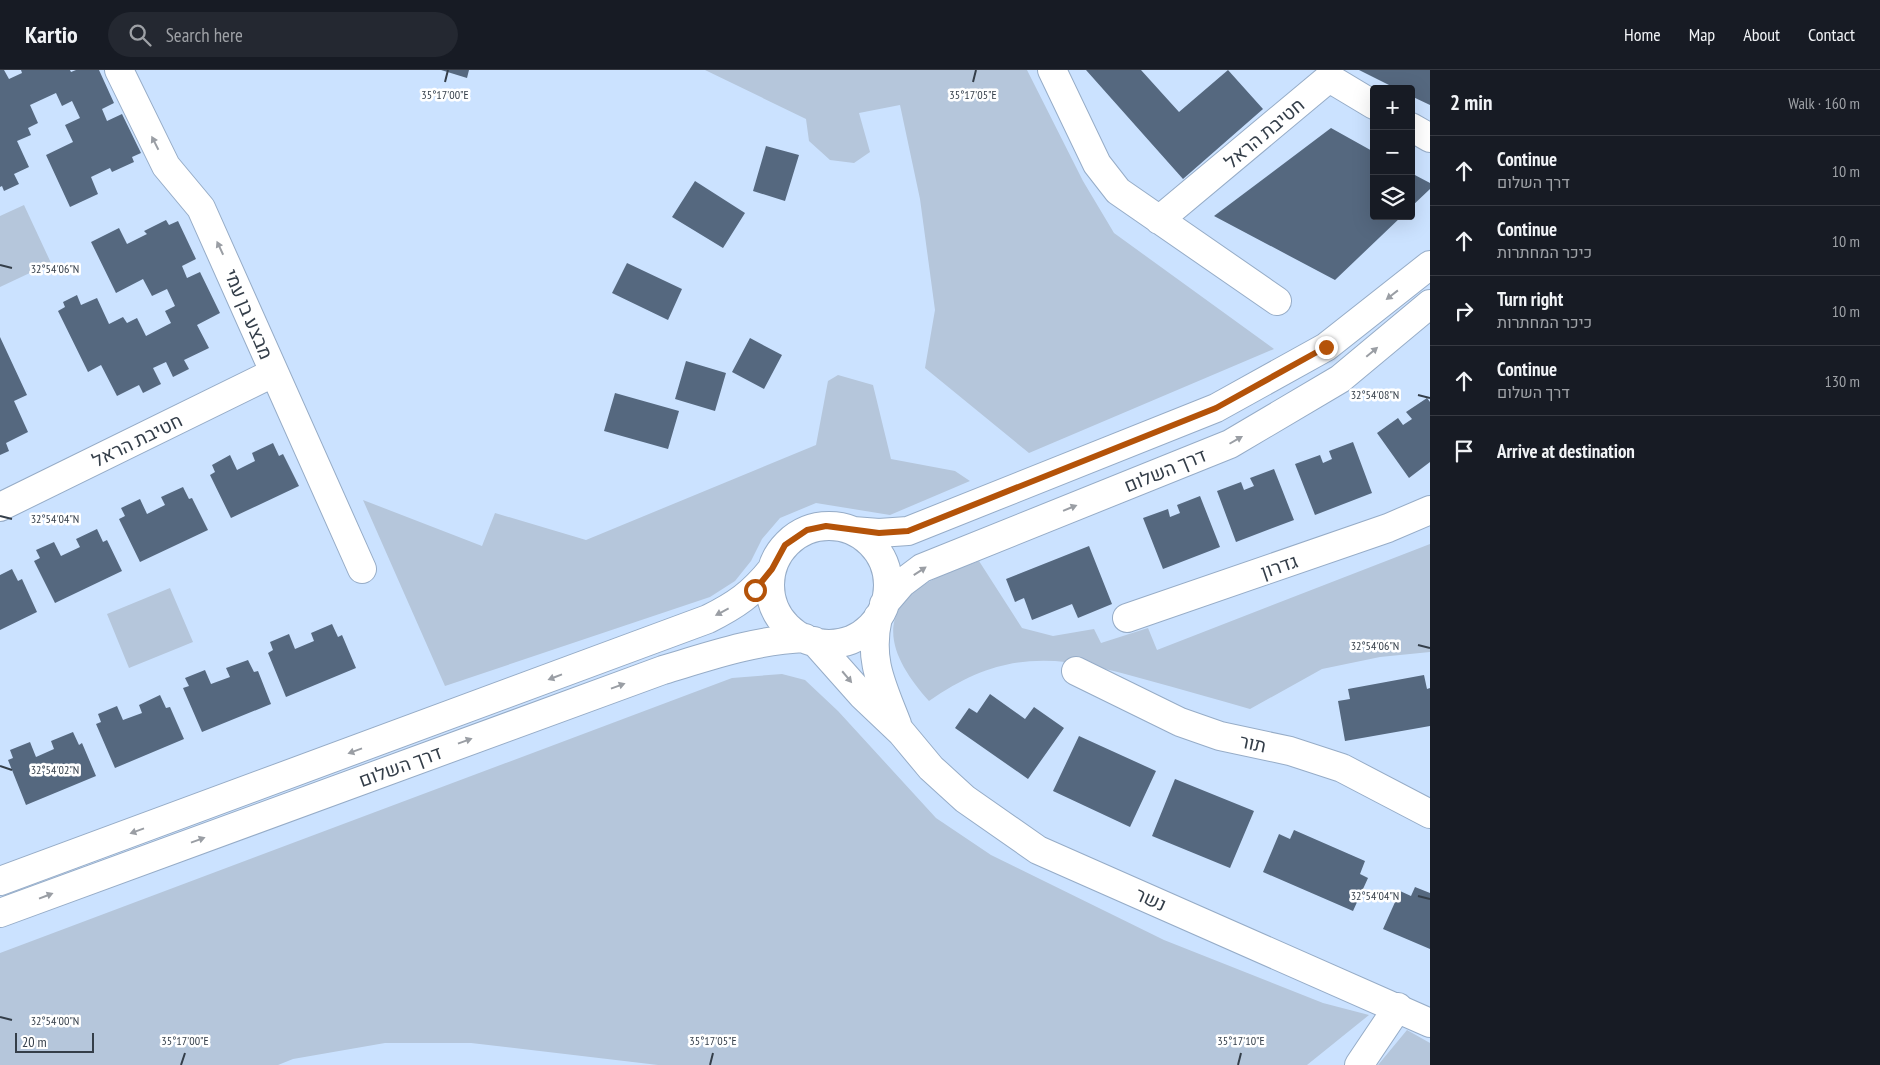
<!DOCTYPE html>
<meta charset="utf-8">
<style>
:root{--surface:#171b24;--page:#242831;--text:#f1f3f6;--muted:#9ea1a6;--line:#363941}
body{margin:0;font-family:"PT Sans Narrow",Heebo,sans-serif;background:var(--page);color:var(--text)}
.controls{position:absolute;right:15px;top:15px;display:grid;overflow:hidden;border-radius:5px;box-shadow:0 5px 20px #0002}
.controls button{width:45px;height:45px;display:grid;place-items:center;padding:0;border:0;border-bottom:1px solid var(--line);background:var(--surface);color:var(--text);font:25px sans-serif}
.scale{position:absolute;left:15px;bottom:12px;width:79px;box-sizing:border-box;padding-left:5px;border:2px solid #343e49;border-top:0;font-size:14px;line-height:18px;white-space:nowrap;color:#343e49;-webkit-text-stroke:4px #fff;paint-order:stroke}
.stop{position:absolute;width:15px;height:15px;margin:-11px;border:4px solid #b45309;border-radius:50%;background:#fff}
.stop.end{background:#b45309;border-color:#fff;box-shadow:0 1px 5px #0008}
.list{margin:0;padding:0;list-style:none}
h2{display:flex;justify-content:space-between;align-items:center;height:65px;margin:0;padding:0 20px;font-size:21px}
h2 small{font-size:16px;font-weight:400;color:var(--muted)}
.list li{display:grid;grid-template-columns:32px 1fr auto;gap:15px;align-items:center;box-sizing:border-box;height:70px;padding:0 20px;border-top:1px solid var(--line)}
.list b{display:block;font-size:19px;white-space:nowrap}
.list p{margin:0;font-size:16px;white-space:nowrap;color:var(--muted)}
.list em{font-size:16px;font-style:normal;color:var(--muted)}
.icon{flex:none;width:28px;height:28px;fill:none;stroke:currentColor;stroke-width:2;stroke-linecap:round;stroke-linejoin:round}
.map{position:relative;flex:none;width:1430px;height:995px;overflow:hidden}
header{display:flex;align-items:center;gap:30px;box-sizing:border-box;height:70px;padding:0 25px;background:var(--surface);border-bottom:1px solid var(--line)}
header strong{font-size:24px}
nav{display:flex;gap:28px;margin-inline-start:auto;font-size:18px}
.search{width:350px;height:45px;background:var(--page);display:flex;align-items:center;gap:12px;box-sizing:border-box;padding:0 18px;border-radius:28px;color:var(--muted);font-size:19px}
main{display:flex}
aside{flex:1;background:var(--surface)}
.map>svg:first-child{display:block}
.green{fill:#b5c6db}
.building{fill:#55687f}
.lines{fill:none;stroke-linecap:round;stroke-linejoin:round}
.minor-casing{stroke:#96acc7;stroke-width:30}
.tertiary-casing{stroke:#96acc7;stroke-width:30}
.minor{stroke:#fff;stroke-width:28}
.tertiary{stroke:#fff;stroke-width:28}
.oneway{fill:#9a9ea4}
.route{stroke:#b45309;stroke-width:6}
.ticks{fill:none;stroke:#343e49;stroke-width:2}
.labels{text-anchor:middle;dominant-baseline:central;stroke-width:5;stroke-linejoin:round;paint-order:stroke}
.street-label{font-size:19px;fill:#343e49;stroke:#fff}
.ticks-label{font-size:12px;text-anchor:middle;fill:#343e49;stroke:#fff;stroke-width:5;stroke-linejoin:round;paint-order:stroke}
</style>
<header>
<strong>Kartio</strong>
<div class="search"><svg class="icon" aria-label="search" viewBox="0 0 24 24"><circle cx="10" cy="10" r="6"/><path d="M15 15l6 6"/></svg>Search here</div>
<nav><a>Home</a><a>Map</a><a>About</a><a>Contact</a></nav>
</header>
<main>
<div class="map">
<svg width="1430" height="995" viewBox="0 0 1430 995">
<rect width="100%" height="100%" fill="#cbe2ff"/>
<!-- green -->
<path class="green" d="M 705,0 L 1027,0 L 1083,111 L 1114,163 L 1274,279 L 1029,383 L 925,298 L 935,240 L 920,129 L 900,35 L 859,43 L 870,82 L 854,93 L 830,90 L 809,71 L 806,49 Z
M 24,135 L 51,193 L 0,217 L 0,146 Z
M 838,305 L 873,315 L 891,389 L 955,401 L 970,411 L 890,445 L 816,433 L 780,448 L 762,469 L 751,491 L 735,511 L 710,527 L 445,616 L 363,430 L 482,476 L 495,443 L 586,470 L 816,375 L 828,311 Z
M 1430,474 L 1430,582 L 1380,587 L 1322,599 L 1250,639 C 1215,629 1181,619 1147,610 C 1061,585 1006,577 929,631 C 897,595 871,550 922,516 C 939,505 960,498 979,491 L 1022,558 L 1053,566 L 1094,559 L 1101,573 L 1148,558 L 1157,580 Z
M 170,518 L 193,572 L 129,598 L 107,544 Z
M 782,604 L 805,610 L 838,641 L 936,748 L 991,785 L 1164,870 L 1323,933 L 1369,945 L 1307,995 L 658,995 L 471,973 L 385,973 L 293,989 L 278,995 L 0,995 L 0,883 L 732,608 Z
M 1407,960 L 1430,973 L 1430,995 L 1378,995 Z"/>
<!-- building -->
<path class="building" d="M 0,0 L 4,0 L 9,9 L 22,3 L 21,0 L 70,0 L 71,2 L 76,0 L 99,0 L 114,33 L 102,39 L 107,51 L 122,44 L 141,83 L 132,87 L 134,92 L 112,102 L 110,98 L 91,107 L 98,124 L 70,137 L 46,85 L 73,72 L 65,55 L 80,48 L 72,31 L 62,36 L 56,23 L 30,35 L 38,53 L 28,58 L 31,65 L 17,71 L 29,97 L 14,104 L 19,114 L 4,121 L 2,116 L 0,117 Z
M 441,0 L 469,0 L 467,8 Z
M 1086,0 L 1141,0 L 1179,42 L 1228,0 L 1263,39 L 1183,109 Z
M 1359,0 L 1430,0 L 1430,35 L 1411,26 L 1411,19 L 1397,19 Z
M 1331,58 L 1374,82 L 1374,146 L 1402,146 L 1335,210 L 1214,146 Z
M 766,76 L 799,85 L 785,131 L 753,121 Z
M 1411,103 L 1430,113 L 1430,119 L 1411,137 Z
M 695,111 L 745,143 L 723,178 L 672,147 Z
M 166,150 L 169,155 L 178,151 L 196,189 L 182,196 L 187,208 L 200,202 L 220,243 L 197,255 L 209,278 L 184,290 L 189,299 L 173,307 L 166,292 L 153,298 L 161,314 L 143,323 L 139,315 L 117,326 L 101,295 L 88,302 L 58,241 L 65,237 L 63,232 L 77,225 L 81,235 L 97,228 L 109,254 L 123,247 L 127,253 L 137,248 L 146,266 L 171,253 L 165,241 L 175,236 L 167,219 L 152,226 L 143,209 L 116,223 L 91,172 L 119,158 L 127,174 L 147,164 L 144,161 Z
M 627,193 L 682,219 L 668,250 L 612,223 Z
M 0,267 L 27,325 L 14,331 L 28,362 L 6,373 L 9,381 L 0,385 Z
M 750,268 L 782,285 L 764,319 L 732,302 Z
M 686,291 L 726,303 L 715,341 L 675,329 Z
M 615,323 L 679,341 L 668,379 L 604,361 Z
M 1427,328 L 1430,332 L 1430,392 L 1409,408 L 1377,363 L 1398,348 L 1403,355 L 1412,349 L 1406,342 Z
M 1353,372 L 1372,423 L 1315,445 L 1295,394 L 1320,385 L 1323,393 L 1332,389 L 1329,381 Z
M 273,373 L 279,386 L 283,384 L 299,416 L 231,448 L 210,405 L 215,402 L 212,395 L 230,385 L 237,400 L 255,391 L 252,383 Z
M 1274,399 L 1294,450 L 1236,472 L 1217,421 L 1241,412 L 1244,420 L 1254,416 L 1250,408 Z
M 183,417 L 189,429 L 192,428 L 208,460 L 140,492 L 119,449 L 125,446 L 121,438 L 140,429 L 147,444 L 165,435 L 161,427 Z
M 1200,426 L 1220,477 L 1163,499 L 1143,448 L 1168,439 L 1170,447 L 1180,443 L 1177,435 Z
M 97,459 L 103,472 L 107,470 L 122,501 L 55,533 L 34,491 L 40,488 L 36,480 L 54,472 L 61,486 L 80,477 L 76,469 Z
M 1089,476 L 1112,534 L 1078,548 L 1072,534 L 1032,550 L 1024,528 L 1015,532 L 1006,509 Z
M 12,499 L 18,511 L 22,509 L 37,542 L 0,560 L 0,505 Z
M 332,554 L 338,567 L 342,565 L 356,598 L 286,627 L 268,583 L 273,580 L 270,572 L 289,564 L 295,579 L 314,571 L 311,563 Z
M 248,590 L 254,602 L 258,601 L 271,634 L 202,662 L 183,618 L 189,616 L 185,608 L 205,600 L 211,614 L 230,607 L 226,598 Z
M 1424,605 L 1427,619 L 1430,618 L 1430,656 L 1345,671 L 1338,631 L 1350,629 L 1348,619 Z
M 990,624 L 1025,649 L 1034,637 L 1064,658 L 1028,709 L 955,658 L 969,638 L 977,643 Z
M 160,625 L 166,638 L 170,637 L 184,669 L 115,698 L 96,654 L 101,652 L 98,644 L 117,636 L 123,650 L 142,643 L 139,635 Z
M 73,662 L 79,675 L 82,673 L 96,706 L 26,735 L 8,690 L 13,688 L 10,680 L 30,672 L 36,687 L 54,679 L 51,671 Z
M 1079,666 L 1156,701 L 1130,757 L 1053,721 Z
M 1175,709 L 1254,741 L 1230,798 L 1152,766 Z
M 1294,760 L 1365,791 L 1360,804 L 1368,808 L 1353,841 L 1263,802 L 1279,764 L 1290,769 Z
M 1415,817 L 1430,823 L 1430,879 L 1383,859 L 1400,821 L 1411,826 Z"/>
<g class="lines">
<defs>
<path id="minor" d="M 119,0 L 166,96 L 201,138 L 362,499
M 1052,0 L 1097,94 L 1118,121 L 1277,231
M 1411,57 L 1430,68
M 1159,150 L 1329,8 L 1374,35
M 0,437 L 273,303
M 1127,548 L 1388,458 L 1430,440
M 1076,601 L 1180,652 L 1220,666 L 1290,681 L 1342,698 L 1430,744
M 1359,995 L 1398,937"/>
<path id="tertiary" d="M770 515a59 59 0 1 1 118 0a59 59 0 1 1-118 0Z
M 853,461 L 879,463 L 908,461 L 1216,338 L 1326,277 L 1430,195
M 884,534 L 902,513 L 922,498 L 1230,374 L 1340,309 L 1430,234
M 878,547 C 868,590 882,615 897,654
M 814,571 L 862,625 L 901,662 L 931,698 L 965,729 L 1038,780 L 1430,953
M 0,811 L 708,549 C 736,535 752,524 772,499
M 0,843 L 663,600 C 710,586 756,570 805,568"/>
</defs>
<!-- minor casing -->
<use href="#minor" class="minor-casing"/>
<!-- tertiary casing -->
<use href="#tertiary" class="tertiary-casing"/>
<!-- minor -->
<use href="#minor" class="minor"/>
<!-- tertiary -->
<use href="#tertiary" class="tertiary"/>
</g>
<!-- one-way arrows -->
<defs><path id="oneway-solid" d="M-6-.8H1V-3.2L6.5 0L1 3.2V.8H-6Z" transform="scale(1.25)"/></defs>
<g class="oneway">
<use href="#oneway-solid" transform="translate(155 73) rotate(-117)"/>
<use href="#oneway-solid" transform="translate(220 178) rotate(-115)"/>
<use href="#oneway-solid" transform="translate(1392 225) rotate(142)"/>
<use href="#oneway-solid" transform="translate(1372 282) rotate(-40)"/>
<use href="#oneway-solid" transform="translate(1236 370) rotate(-30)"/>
<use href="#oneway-solid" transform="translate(1070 438) rotate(-22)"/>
<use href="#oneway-solid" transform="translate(920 501) rotate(-33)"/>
<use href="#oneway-solid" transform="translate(722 542) rotate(152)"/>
<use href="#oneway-solid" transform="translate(555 607) rotate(159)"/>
<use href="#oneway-solid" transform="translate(847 607) rotate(50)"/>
<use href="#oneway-solid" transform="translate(618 616) rotate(-20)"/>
<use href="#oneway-solid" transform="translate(465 671) rotate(-20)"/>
<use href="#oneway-solid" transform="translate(355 681) rotate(160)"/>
<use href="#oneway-solid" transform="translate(137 761) rotate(160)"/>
<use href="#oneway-solid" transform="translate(198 770) rotate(-20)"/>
<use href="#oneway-solid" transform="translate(46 826) rotate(-21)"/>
</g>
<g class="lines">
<!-- route -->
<path class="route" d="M 755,520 L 772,499 L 785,475 L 807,460 L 826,456 L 879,463 L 908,461 L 1216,338 L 1326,277"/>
</g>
<!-- ticks -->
<path class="ticks" d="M 445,12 L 448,0M 973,12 L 976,0M 0,195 L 12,198M 1418,325 L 1430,328M 0,446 L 12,449M 1418,575 L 1430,578M 0,696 L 12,700M 1418,826 L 1430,829M 0,947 L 12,950M 181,995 L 185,983M 710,995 L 713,983M 1238,995 L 1241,983"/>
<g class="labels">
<!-- street labels -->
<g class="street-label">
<text transform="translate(1264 63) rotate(-40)">חטיבת הראל</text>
<text transform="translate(249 244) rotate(67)">מבצע בן עמי</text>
<text transform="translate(137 370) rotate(-26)">חטיבת הראל</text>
<text transform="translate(1165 400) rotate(-22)">דרך השלום</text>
<text transform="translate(1279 496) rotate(-19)">גדרון</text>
<text transform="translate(1253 673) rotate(12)">תור</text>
<text transform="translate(400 696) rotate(-20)">דרך השלום</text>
<text transform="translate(1151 829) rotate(24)">נשר</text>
</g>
</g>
<g class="ticks-label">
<text x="445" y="29">35°17'00"E</text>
<text x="973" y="29">35°17'05"E</text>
<text x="55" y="203">32°54'06"N</text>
<text x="1375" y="329">32°54'08"N</text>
<text x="55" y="453">32°54'04"N</text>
<text x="1375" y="580">32°54'06"N</text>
<text x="55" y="704">32°54'02"N</text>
<text x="1375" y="830">32°54'04"N</text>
<text x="55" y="955">32°54'00"N</text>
<text x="185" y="975">35°17'00"E</text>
<text x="713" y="975">35°17'05"E</text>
<text x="1241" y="975">35°17'10"E</text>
</g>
</svg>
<div class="controls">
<button>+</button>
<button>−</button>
<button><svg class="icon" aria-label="layers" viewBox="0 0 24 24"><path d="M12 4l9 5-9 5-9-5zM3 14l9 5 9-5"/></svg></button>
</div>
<div class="scale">20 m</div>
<div class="stop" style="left:755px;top:520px"></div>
<div class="stop end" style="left:1326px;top:277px"></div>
</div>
<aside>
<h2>2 min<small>Walk · 160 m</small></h2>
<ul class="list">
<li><svg class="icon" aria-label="ahead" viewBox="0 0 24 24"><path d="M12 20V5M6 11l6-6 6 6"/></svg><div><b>Continue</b><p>דרך השלום</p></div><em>10 m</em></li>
<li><svg class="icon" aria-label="ahead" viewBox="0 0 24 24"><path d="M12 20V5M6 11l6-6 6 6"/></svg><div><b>Continue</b><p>כיכר המחתרות</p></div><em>10 m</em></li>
<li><svg class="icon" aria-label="right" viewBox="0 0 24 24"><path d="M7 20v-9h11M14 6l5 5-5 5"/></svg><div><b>Turn right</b><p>כיכר המחתרות</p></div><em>10 m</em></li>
<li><svg class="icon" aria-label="ahead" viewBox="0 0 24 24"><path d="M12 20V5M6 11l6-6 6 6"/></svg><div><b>Continue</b><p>דרך השלום</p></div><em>130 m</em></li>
<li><svg class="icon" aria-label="arrive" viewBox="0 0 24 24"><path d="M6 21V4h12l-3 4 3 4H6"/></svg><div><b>Arrive at destination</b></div></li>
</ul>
</aside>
</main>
